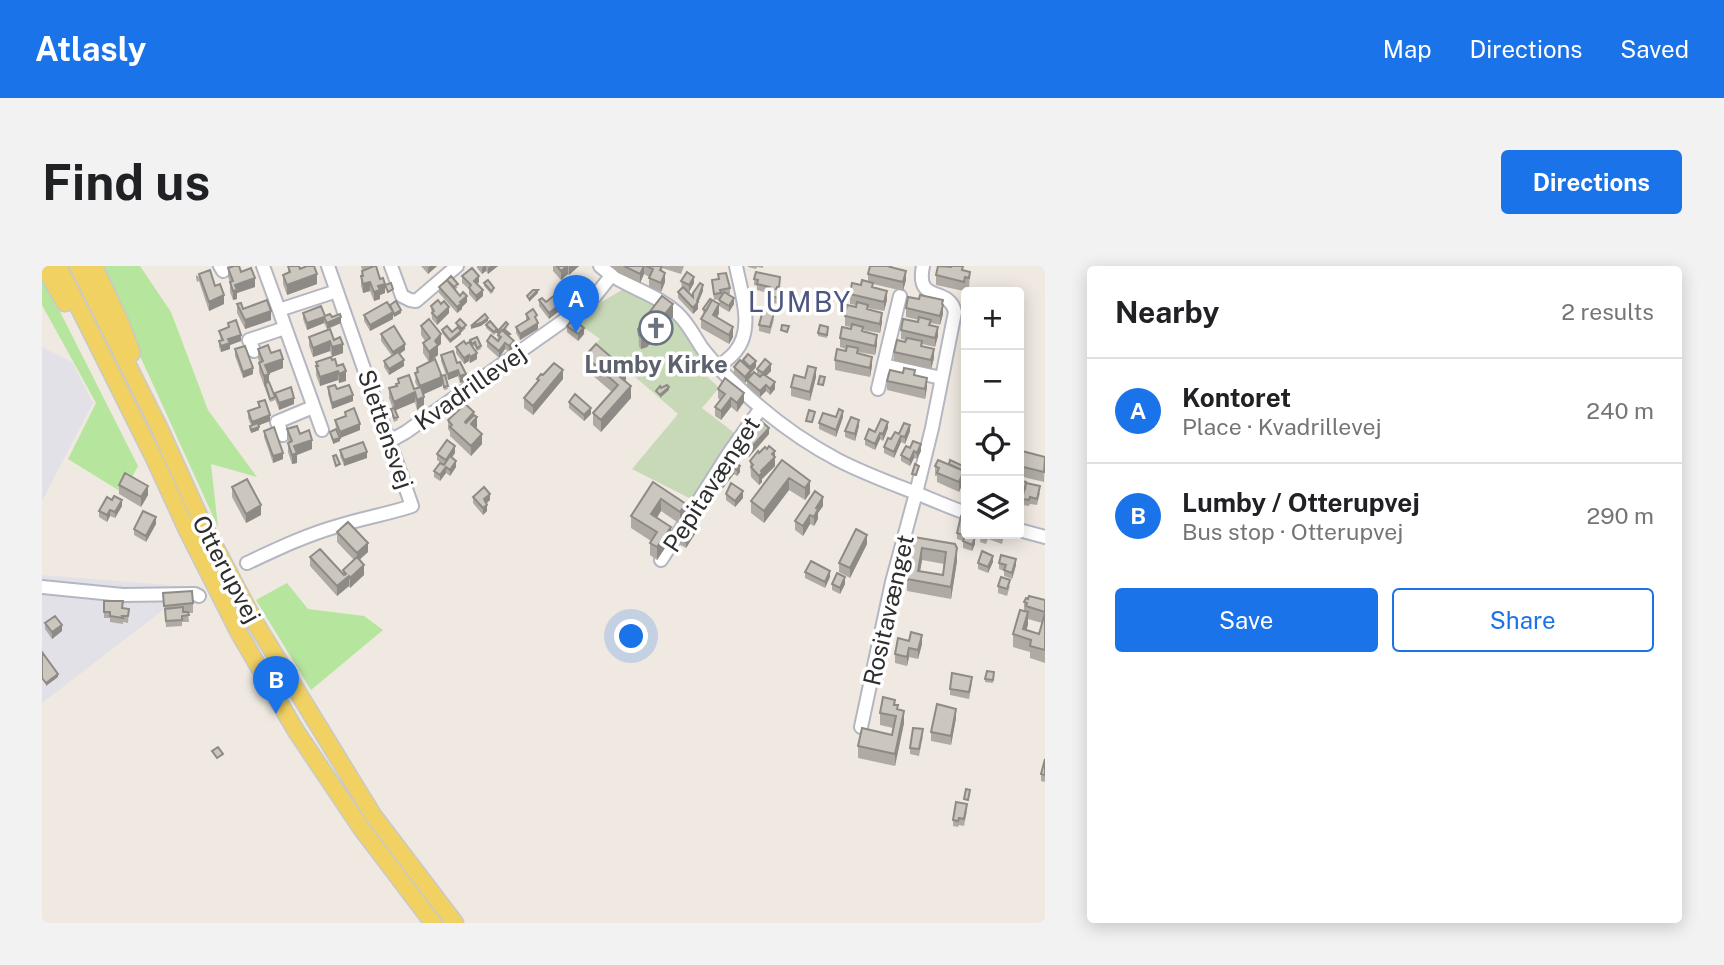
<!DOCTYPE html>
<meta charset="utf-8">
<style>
:root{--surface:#fff;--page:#f2f2f2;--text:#202124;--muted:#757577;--line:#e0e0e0;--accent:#1a73e8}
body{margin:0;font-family:"Public Sans",sans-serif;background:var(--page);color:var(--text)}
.controls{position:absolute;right:21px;top:21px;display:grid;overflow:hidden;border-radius:7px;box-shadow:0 4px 18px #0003}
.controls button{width:63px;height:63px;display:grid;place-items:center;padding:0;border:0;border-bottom:2px solid var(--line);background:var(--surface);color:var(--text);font:35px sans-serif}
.you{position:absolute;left:590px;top:371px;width:24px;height:24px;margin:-18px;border:5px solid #fff;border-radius:50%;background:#1a73e8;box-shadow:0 0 0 10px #1a73e833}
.badge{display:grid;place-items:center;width:46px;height:46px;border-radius:50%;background:var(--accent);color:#fff;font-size:23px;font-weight:700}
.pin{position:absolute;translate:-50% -58px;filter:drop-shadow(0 2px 4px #0008)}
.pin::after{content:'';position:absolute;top:37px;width:24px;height:21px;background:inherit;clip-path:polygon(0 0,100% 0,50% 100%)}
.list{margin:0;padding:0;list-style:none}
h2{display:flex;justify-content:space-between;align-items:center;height:91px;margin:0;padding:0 28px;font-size:30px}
h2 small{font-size:23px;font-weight:400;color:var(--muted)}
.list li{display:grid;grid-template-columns:46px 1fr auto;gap:21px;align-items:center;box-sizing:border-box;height:105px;padding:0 28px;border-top:2px solid var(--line)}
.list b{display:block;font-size:26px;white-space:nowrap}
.list p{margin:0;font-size:23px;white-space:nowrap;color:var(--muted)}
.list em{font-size:23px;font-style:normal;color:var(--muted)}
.actions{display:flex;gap:14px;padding:21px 28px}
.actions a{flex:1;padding:16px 0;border:2px solid var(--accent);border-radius:7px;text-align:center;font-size:24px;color:var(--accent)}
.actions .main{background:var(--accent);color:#fff}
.icon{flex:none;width:38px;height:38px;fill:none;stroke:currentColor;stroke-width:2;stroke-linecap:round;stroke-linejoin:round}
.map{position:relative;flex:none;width:1003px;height:657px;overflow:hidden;border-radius:7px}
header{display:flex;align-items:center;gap:42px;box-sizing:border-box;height:98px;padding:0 35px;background:var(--accent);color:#fff}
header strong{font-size:33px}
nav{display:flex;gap:38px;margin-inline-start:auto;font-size:24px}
.intro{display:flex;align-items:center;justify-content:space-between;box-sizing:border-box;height:168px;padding:0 42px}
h1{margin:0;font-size:49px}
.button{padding:18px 32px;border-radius:7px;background:var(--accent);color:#fff;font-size:24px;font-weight:700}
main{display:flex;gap:42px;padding:0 42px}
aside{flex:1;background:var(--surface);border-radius:7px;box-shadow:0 4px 18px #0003}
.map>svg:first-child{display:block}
.industrial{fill:#e3e1e8}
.green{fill:#b6e59e}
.cemetery{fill:#c8d9b8}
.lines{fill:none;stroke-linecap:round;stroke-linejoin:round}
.minor-casing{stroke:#b4b7c1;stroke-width:16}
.major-casing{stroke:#c9c9c9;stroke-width:19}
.minor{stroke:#fff;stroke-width:12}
.major{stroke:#f2d163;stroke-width:16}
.wall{fill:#afaba4;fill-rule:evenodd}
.shaded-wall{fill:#8e8b86}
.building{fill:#cbc7bf;stroke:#8e8b86;stroke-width:2;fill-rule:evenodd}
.labels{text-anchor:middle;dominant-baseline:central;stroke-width:7;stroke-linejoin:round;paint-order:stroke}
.worship-label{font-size:24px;font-weight:bold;fill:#5b616d;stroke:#fff}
.street-label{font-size:24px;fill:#2e2e2e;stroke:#fff}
.quarter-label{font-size:28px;letter-spacing:2px;fill:#4d5680;stroke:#fff}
</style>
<header>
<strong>Atlasly</strong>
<nav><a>Map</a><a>Directions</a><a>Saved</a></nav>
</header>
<div class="intro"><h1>Find us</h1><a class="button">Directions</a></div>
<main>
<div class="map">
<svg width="1003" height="657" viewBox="0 0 1003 657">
<rect width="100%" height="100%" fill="#efe9e1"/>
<!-- industrial -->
<path class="industrial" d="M 0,81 L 30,96 L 51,137 L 0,235 Z
M 0,309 L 151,321 L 0,437 Z"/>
<!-- green -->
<path class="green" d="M 57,0 L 98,0 L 129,46 L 166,144 L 215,211 L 169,198 L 176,261 Z
M 0,10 L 96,200 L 81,227 L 26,193 L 54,137 L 0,39 Z
M 245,317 L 266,343 L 322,350 L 341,364 L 269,424 L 214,334 Z"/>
<!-- cemetery -->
<path class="cemetery" d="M 580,24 C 613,35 632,44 651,75 C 657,84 654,94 658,101 C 661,109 672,116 677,122 L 660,142 L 695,169 L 651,234 L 590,203 L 636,148 L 554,77 L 558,73 L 533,55 L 542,46 Z"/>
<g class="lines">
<defs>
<path id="minor" d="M 178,0 L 181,5
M 221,0 L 237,44
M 349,0 L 360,30 L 368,34 L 374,35 L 415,0
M 558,0 C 581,21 612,26 635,47 C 646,57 652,70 660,82 C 671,96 683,109 696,121 C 725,149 760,175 796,194 C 821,207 848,217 874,227 C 891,234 907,241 924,247
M 212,85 L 207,74 L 243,62
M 842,99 L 899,112
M 676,101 C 682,96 688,92 693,86 C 713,63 699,26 694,0
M 836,123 L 858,30
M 280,164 L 237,44 L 295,25
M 241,169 L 235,156 L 271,141
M 348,175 L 364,166 L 531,48 L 553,30 L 569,10
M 977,264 L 1003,271
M 619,294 L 687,187 L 719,142
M 205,297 C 235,283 264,269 296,260 C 321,252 346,248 370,240 L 286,0
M 0,321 L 81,329 L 153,328 L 157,330
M 819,461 L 850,316 L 874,227 L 890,162 L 913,46 C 907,19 873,39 881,0"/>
<path id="major" d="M 2,0 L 23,37
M 16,0 L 112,192 L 145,264 L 197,367 L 254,465 L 319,562 L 391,657
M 36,0 L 117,161 L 160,256 L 214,358 L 331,549 L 413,657
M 52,0 L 79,58 L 90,87"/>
</defs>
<!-- minor casing -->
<use href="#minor" class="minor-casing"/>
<!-- major casing -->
<use href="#major" class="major-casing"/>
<!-- minor -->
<use href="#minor" class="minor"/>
<!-- major -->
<use href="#major" class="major"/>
</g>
<!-- wall -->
<path class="wall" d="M 246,0 L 257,0 L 258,3 L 275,18 L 245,29 L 241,18 L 241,9 L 246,7 Z
M 319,0 L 334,0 L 343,27 L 338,29 L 338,33 L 332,35 L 328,25 L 321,27 L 319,20 L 319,10 L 320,4 Z
M 379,0 L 395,0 L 386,8 Z
M 435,0 L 456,0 L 446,8 L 444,5 L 440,8 L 435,2 Z
M 511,0 L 537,0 L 527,9 L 526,8 L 519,14 L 511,5 Z
M 569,0 L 642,0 L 639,8 L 620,2 L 623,16 L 619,26 L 607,21 L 607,11 L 602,8 L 598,17 L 576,7 Z
M 706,0 L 721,0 L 721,2 L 715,1 L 714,3 L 706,1 Z
M 849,0 L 849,1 L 864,14 L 861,25 L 831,18 L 831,22 L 845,34 L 842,45 L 826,42 L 826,44 L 840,56 L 838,67 L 821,64 L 821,66 L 835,78 L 833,89 L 816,86 L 816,88 L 830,100 L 828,111 L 793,104 L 793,94 L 804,85 L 804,83 L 798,81 L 798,72 L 809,63 L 809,61 L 803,60 L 803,50 L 814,41 L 814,39 L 808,38 L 808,28 L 819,19 L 826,15 L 826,8 Z
M 186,2 L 199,6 L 213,21 L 195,27 L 195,33 L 191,34 L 188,26 L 188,16 L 186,11 Z
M 921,4 L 928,6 L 927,22 L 923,21 L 922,25 L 894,19 L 894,9 Z
M 676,8 L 688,22 L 688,28 L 687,28 L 692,38 L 687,46 L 677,40 L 678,33 L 672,34 L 670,14 L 676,13 Z
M 154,9 L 173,20 L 182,38 L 167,45 L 157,15 L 155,16 L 154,12 Z
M 420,10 L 437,16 L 435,18 L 441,30 L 434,36 L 427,28 L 427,23 L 420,17 Z
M 738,11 L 738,30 L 736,38 L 726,36 L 726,27 L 715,24 L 715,20 L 712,19 L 712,13 Z
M 639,15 L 652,17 L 647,26 L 644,24 L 651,31 L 661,25 L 656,36 L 656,43 L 651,48 L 636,32 L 636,26 L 640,22 Z
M 442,17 L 452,25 L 449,28 L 442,20 Z
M 397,21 L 416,21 L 413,24 L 425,36 L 420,41 L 420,43 L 415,47 L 397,27 Z
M 877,33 L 901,34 L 901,48 L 898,59 L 889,57 L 889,59 L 896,70 L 893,81 L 880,78 L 880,80 L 892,92 L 889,103 L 852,95 L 852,86 L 863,76 L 864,74 L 859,73 L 859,64 L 876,56 L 877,54 L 864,51 L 864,42 Z
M 497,34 L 516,38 L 517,45 L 507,53 L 497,40 Z
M 195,38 L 201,43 L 229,54 L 203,63 L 195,47 Z
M 399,38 L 407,47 L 395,59 L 390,53 L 389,40 Z
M 348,40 L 359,47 L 352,51 L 351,48 L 351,53 L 328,65 L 322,55 L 322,49 Z
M 661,43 L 677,47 L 675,52 L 691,71 L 687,78 L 659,62 L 659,53 L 663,47 L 661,46 Z
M 261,47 L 290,51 L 299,57 L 285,63 L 282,57 L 265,64 L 261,53 Z
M 484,48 L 495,54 L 496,63 L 478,74 L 474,67 L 474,61 L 484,55 Z
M 631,51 L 626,57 L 626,64 L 622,69 L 618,66 L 605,81 L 599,83 L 597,81 L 596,63 L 600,59 L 600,56 Z
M 732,53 L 728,68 L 717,65 L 717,59 Z
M 186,57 L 199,75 L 188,79 L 188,83 L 179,86 L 177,81 L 177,75 L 179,75 L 177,65 L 186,62 Z
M 414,57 L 424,62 L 420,66 L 418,64 L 419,68 L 408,77 L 400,67 L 400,64 L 410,66 L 415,61 Z
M 444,59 L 455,66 L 466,61 L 463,64 L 472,81 L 467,86 L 463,83 L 457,92 L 445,81 L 445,75 L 456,75 L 455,66 L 452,69 L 444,62 Z
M 379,60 L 399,78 L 396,80 L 396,89 L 387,96 L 381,87 L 381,77 L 383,75 L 379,69 Z
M 525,60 L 542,68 L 536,75 L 525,66 Z
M 786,64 L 785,72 L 776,70 L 776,67 Z
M 339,68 L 363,84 L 358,88 L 362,100 L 347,109 L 342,101 L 342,95 L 350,90 L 339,75 Z
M 267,71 L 292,74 L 301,87 L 290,91 L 288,85 L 271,91 L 267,80 Z
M 435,71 L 439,83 L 435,85 L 433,80 L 430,81 L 435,93 L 428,97 L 427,95 L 422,98 L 414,87 L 414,81 L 429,78 L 428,74 Z
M 193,83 L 211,108 L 201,112 L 193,90 Z
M 216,83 L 229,87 L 241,102 L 226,108 L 227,116 L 233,134 L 228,136 L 217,106 L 217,96 L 216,92 Z
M 399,89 L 415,97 L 424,115 L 418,117 L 416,110 L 406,114 L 399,95 Z
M 543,90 L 584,116 L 589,132 L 559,166 L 551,159 L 551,147 L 570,126 L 543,103 Z
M 290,94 L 295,100 L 304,115 L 297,117 L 296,114 L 278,120 L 274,109 L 274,96 Z
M 701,94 L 714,101 L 709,107 L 709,110 L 715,109 L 715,103 L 729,105 L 724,110 L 733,123 L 728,129 L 724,125 L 718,131 L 705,120 L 705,115 L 703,117 L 692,108 L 692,101 L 701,97 Z
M 375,102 L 400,110 L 406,123 L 402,124 L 400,117 L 400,120 L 381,128 L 382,140 L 375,144 L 373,136 L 353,144 L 356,154 L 352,156 L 349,146 L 349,143 L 351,143 L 347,132 L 347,122 L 354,120 L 354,118 L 356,117 L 356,113 L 372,123 L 376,122 L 373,116 Z
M 501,109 L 521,113 L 491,149 L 482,142 L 482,132 L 495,116 L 495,113 Z
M 774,111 L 768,135 L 749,130 L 749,121 L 763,112 Z
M 845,115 L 885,121 L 883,133 L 845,124 Z
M 286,121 L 295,123 L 311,135 L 290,143 L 286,128 Z
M 676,123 L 702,136 L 695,146 L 689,141 L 679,154 L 673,150 L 673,141 L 678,134 L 676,132 Z
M 233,127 L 252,138 L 237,144 L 233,133 Z
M 216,136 L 228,155 L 217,159 L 217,164 L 209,167 L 208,160 L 209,159 L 206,152 L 206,145 L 216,142 Z
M 527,136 L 549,148 L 542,155 L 527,142 Z
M 417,140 L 432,149 L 435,161 L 433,162 L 440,178 L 429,190 L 408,170 L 408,166 L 406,163 L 406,154 L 417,143 Z
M 303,146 L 318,164 L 298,172 L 298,175 L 291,178 L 288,166 L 294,163 L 293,154 L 303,150 Z
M 794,151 L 801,151 L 794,171 L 777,163 L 777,157 Z
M 817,160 L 813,175 L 803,171 L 803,165 Z
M 846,162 L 841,175 L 838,173 L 833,184 L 823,179 L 823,173 L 833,166 Z
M 245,163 L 258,168 L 270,183 L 255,189 L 255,197 L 250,198 L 246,186 L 246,177 L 247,176 L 245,173 Z
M 222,165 L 241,193 L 231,197 L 222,171 Z
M 868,165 L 863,178 L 859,176 L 852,192 L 842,187 L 842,181 L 849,173 L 857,168 Z
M 727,168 L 707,191 L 699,184 L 699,178 Z
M 868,182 L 879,185 L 875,193 L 872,192 L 868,200 L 859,195 L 859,189 Z
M 725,183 L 733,185 L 733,200 L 720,213 L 720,216 L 717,219 L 709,211 L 708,195 L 717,187 Z
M 298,184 L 325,192 L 302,200 L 298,190 Z
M 413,187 L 410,191 L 414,201 L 408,210 L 404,207 L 398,215 L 392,211 L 392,205 L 402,199 L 395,194 L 395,188 Z
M 687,191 L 698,206 L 695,210 L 692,208 L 681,222 L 673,216 L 673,210 Z
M 1003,191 L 1002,216 L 977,210 L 977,198 Z
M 740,194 L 768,227 L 763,234 L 747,224 L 722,257 L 709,247 L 709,235 Z
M 907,199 L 921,203 L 922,214 L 917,226 L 895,216 L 895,210 L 893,210 L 893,200 Z
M 977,214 L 984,217 L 998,227 L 995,239 L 988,238 L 987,240 L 980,239 L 980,233 L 982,226 L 977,224 Z
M 611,216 L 644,250 L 638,258 L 619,245 L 615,252 L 629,273 L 615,294 L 608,289 L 608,277 L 609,275 L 589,262 L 589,250 Z
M 77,219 L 106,229 L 99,241 L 77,228 Z
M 190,221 L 219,249 L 204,257 L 190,231 Z
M 684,228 L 701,232 L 693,241 L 684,234 Z
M 431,231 L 448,234 L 444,238 L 445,245 L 441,249 L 431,237 Z
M 80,240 L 73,252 L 68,250 L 65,256 L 57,251 L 57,245 Z
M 781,240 L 776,247 L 776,253 L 772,260 L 768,258 L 761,270 L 753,264 L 753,255 Z
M 924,251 L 924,268 L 934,268 L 933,272 L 933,278 L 930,285 L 921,282 L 921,275 L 915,273 L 915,267 Z
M 114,258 L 104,276 L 92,269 L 92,263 Z
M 295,266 L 326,286 L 317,294 L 322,309 L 308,322 L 307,320 L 295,330 L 268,300 L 268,291 L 301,308 L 301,304 L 312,294 L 295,276 Z
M 653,268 L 644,282 L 635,277 L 635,270 Z
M 939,268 L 962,268 L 962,270 L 960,278 L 946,273 L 944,278 L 938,276 Z
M 872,271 L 913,278 L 915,295 L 909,333 L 865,325 L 865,313 ZM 880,294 L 902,298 L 901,309 L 878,305 Z
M 825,278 L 808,312 L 797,306 L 797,297 Z
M 951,296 L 946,307 L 936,303 L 936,297 Z
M 957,297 L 974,299 L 970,313 L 962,310 L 962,305 L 957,303 Z
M 763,306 L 788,311 L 783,322 L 763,312 Z
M 790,318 L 803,318 L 798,328 L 790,324 Z
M 956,320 L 968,320 L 965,330 L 956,327 Z
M 121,327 L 151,337 L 151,347 L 146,347 L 147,356 L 140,356 L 140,360 L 124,361 Z
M 1003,334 L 1003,397 L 988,392 L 988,386 L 971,381 L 971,368 L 982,345 L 982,336 ZM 986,353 L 1000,357 L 997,368 L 984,364 Z
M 62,335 L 81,342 L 87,343 L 86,357 L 81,356 L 81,358 L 68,356 L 68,352 L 62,352 Z
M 3,357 L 20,365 L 10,373 L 3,363 Z
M 856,372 L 880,378 L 876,393 L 867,391 L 865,400 L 853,397 L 853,388 Z
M 952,409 L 951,417 L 943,416 L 943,413 Z
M 930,417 L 927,433 L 908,429 L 908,423 Z
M 853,439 L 862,457 L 853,500 L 816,492 L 816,480 L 850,469 L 851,462 L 838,459 L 838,447 Z
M 914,452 L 909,479 L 889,475 L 889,466 Z
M 881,470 L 877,490 L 868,488 L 868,482 Z
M 1003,493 L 1003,516 L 999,515 L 999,508 Z
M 925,545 L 922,560 L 917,559 L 916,561 L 911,560 L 911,554 Z"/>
<!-- shaded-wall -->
<path class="shaded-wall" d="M 388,0 L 395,0 L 386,8 L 386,2 Z
M 442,0 L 444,0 L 444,5 L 440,8 L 440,2 Z
M 448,0 L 456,0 L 446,8 L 446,2 Z
M 525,0 L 526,0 L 526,8 L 519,14 L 519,5 Z
M 527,0 L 537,0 L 527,9 Z
M 602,0 L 602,8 L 598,17 L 598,8 Z
M 864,5 L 864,14 L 861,25 L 861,16 Z
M 623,7 L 623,16 L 619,26 L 619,17 Z
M 275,8 L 275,18 L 245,29 L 245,19 Z
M 437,10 L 437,16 L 432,21 L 432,15 Z
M 652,11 L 652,17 L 647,26 L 647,19 Z
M 213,12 L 213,21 L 195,27 L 195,33 L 191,34 L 191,25 L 193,19 Z
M 328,16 L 328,25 L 321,27 L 321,18 Z
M 343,18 L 343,27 L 338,29 L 338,33 L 332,35 L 332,26 L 336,20 Z
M 661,19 L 661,25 L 656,37 L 656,43 L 651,48 L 651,42 Z
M 441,24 L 441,30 L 434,36 L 434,30 Z
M 496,24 L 496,27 L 487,36 L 487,33 Z
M 845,25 L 845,34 L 842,45 L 842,36 Z
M 182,29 L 182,38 L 167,45 L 167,36 Z
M 425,30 L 425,36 L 420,41 L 420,43 L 415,47 L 415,41 L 418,36 Z
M 692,32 L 692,38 L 687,46 L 687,40 Z
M 901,34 L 901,48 L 898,59 L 898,50 Z
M 631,38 L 631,51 L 626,57 L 626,64 L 622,69 L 622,49 Z
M 677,38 L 677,47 L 671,59 L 671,49 Z
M 517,39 L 517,45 L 507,53 L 507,47 Z
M 407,41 L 407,47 L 395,59 L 395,52 Z
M 359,44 L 359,47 L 352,51 L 352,48 Z
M 229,45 L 229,54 L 203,63 L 203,54 Z
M 351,46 L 351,53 L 328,65 L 328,59 Z
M 840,47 L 840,56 L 838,67 L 838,58 Z
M 282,51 L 282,57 L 265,64 L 265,57 Z
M 299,51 L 299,57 L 285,63 L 285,57 Z
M 446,52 L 446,55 L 439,60 L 429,63 L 429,60 Z
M 618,54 L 618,66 L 605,81 L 599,83 L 599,71 Z
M 496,57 L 496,63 L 478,74 L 478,68 Z
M 691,61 L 691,71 L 687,78 L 687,69 Z
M 896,61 L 896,70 L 893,81 L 893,72 Z
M 542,62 L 542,68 L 536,75 L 536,68 Z
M 419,65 L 419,68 L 408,77 L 408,74 Z
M 399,68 L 399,78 L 396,80 L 396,89 L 387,96 L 387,86 L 393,75 Z
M 199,69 L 199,75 L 188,79 L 188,83 L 179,86 L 179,80 L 186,73 Z
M 835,69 L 835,78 L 833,89 L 833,80 Z
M 288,75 L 288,85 L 271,91 L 271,82 Z
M 472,75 L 472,81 L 467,86 L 467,80 Z
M 463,77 L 463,83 L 457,92 L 457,85 Z
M 301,78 L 301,87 L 290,91 L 290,81 Z
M 363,78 L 363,84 L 351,92 L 351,86 Z
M 892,83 L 892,92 L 889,103 L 889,94 Z
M 435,87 L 435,93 L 428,97 L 428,91 Z
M 427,89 L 427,95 L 422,98 L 422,92 Z
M 830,91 L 830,100 L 828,111 L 828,102 Z
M 241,93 L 241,102 L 223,109 L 223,99 Z
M 362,94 L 362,100 L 347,109 L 347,103 Z
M 714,95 L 714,101 L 709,107 L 709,110 L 703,117 L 703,111 L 708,104 L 708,101 Z
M 729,98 L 729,105 L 721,113 L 721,107 Z
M 211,102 L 211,108 L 201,112 L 201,106 Z
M 774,102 L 774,111 L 768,135 L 768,126 Z
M 416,104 L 416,110 L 406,114 L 406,108 Z
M 521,104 L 521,113 L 491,149 L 491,140 Z
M 584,104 L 584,117 L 578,111 Z
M 296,105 L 296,114 L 278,120 L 278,111 Z
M 304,105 L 304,115 L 297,117 L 297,108 Z
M 227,108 L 227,118 L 222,120 L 222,110 Z
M 424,108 L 424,115 L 418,117 L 418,110 Z
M 400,111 L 400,120 L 378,130 L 378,120 Z
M 885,112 L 885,121 L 883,133 L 883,123 Z
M 733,116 L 733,123 L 728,129 L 728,123 Z
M 724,119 L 724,125 L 718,131 L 718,125 Z
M 589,120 L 589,132 L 559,166 L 559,154 Z
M 627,121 L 627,124 L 618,132 L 618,129 Z
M 373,126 L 373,136 L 352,145 L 352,136 Z
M 702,127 L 702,136 L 695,146 L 695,137 Z
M 311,129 L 311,135 L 290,143 L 290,137 Z
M 382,131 L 382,140 L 375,144 L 375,134 Z
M 252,132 L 252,138 L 237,144 L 237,137 Z
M 689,132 L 689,141 L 679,154 L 679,145 Z
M 549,142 L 549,148 L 542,155 L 542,149 Z
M 801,145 L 801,151 L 794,171 L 794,164 Z
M 432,146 L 432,154 L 435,151 L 435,161 L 429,167 L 423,156 Z
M 228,149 L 228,155 L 210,162 L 210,156 Z
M 817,154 L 817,160 L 813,175 L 813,168 Z
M 846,156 L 846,162 L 841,175 L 841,168 Z
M 318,158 L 318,164 L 298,172 L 298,166 Z
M 868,159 L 868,165 L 863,178 L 863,171 Z
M 217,161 L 217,164 L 209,167 L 209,164 Z
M 727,162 L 727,168 L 707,191 L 707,184 Z
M 838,167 L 838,173 L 833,184 L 833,178 Z
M 440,168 L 440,178 L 429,190 L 429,180 Z
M 859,170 L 859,176 L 852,192 L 852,186 Z
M 298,172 L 298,175 L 291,178 L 291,174 Z
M 270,174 L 270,183 L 255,189 L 255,197 L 250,198 L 250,189 L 252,180 Z
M 879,178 L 879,185 L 875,193 L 875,187 Z
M 413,180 L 413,187 L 404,200 L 404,194 Z
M 733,185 L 733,200 L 720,213 L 720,216 L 717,219 L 717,210 L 719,205 Z
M 872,185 L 872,192 L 868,200 L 868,194 Z
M 325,186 L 325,192 L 302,200 L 302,194 Z
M 241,187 L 241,193 L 231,197 L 231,190 Z
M 414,195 L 414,201 L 408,210 L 408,204 Z
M 698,200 L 698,206 L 695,210 L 695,204 Z
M 404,201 L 404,207 L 398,215 L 398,209 Z
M 692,202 L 692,208 L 681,222 L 681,216 Z
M 922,205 L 922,214 L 917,226 L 917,216 Z
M 747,212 L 747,224 L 722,257 L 722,245 Z
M 768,215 L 768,227 L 763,234 L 763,222 Z
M 106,220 L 106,229 L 99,241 L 99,231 Z
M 701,225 L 701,232 L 693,241 L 693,235 Z
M 448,228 L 448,234 L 442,239 L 442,233 Z
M 781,231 L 781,240 L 776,247 L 776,253 L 772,260 L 772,251 L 774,242 Z
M 619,233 L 619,245 L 609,260 L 609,248 Z
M 80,234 L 80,240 L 73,252 L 73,246 Z
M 644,238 L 644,250 L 638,258 L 638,246 Z
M 219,239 L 219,249 L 204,257 L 204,248 Z
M 445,239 L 445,245 L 441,249 L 441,242 Z
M 68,244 L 68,250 L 65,256 L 65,249 Z
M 768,249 L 768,258 L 761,270 L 761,260 Z
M 114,251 L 114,258 L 104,276 L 104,270 Z
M 629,261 L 629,273 L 615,294 L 615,281 Z
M 653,262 L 653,268 L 644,282 L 644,276 Z
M 825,269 L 825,278 L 808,312 L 808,302 Z
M 933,272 L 933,278 L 930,285 L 930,279 Z
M 326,277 L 326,286 L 315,296 L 315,287 Z
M 880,282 L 880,294 L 876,317 L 876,305 Z
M 915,282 L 915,295 L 909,333 L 909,321 Z
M 951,290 L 951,296 L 946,307 L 946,301 Z
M 974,293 L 974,299 L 970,313 L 970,307 Z
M 322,299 L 322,309 L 308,322 L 308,312 Z
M 788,305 L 788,311 L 783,322 L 783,316 Z
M 307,310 L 307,320 L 295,330 L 295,320 Z
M 803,311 L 803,318 L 798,328 L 798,322 Z
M 986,346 L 986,359 L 982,372 L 981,363 Z
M 20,359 L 20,365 L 10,373 L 10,366 Z
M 880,369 L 880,378 L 876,393 L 876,384 Z
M 867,382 L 867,391 L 865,400 L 865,391 Z
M 16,408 L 16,411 L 4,420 L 4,417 Z
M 914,443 L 914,452 L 909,479 L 909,470 Z
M 862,445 L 862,457 L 853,500 L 853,488 Z"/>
<!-- building -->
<path class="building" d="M 192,0 L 197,0 L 199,6 L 209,2 L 213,12 L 193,19 L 195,24 L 191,25 L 188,16 L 191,15 L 186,2 Z
M 246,0 L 257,0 L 258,3 L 265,0 L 272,0 L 275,8 L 245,19 L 241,9 L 248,6 Z
M 332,0 L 334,0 L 338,13 L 341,12 L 343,18 L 336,20 L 338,24 L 332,26 L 328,16 L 321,18 L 319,10 L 321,10 L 320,5 Z
M 515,0 L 525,0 L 519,5 Z
M 582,0 L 602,0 L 598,8 Z
M 604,0 L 620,0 L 618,4 L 623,7 L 619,17 L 607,12 L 611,3 Z
M 828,0 L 849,0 L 848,1 L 864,5 L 861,16 L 826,8 Z
M 896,0 L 909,1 L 909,0 L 921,0 L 920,4 L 928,6 L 927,12 L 923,11 L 922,16 L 894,9 Z
M 430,2 L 437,10 L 432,15 L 441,24 L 434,30 L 427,22 L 429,19 L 420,10 Z
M 168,4 L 173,20 L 178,18 L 182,29 L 167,36 L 157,8 Z
M 645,6 L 652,11 L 647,19 L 639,15 Z
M 714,6 L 738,11 L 737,22 L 735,21 L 734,23 L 738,24 L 736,32 L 726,29 L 728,21 L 715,18 L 716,14 L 712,13 Z
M 684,7 L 688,22 L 678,24 L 679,27 L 672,28 L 670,14 L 677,13 L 676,8 Z
M 409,10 L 416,18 L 412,21 L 405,14 Z
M 405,14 L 418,30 L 421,26 L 425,30 L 418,36 L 420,37 L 415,41 L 397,21 Z
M 446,14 L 452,22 L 449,25 L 442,17 Z
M 820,14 L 831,17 L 830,21 L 845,25 L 842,36 L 808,28 L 810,17 L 819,19 Z
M 349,17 L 351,23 L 346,26 L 343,19 Z
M 658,17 L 661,19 L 655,35 L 656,36 L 651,42 L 636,26 L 641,21 L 651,31 L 651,27 Z
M 491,24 L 496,24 L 487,33 L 485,30 Z
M 682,26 L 692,32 L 687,40 L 677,34 Z
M 513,29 L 516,33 L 514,35 L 517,39 L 507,47 L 497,34 L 500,32 L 504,36 Z
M 878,29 L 901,34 L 900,38 L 901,39 L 898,50 L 864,42 L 866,31 L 877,33 Z
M 620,30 L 631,38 L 622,49 L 626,51 L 622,57 L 618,54 L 605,69 L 599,71 L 597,69 L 596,63 L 601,57 L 600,56 Z
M 668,33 L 670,34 L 664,45 L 661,43 Z
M 225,34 L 229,45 L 203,54 L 195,38 L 199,37 L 201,43 Z
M 396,34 L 399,38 L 402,35 L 407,41 L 395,52 L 390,47 L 392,45 L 389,40 Z
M 670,34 L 677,38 L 671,49 L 691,61 L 687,69 L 659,53 Z
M 354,35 L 359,44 L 352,48 L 348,39 Z
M 345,36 L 351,46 L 328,59 L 322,49 Z
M 815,36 L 826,39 L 825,43 L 840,47 L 838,58 L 803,50 L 805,39 L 814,41 Z
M 279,40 L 283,50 L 288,48 L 290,51 L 298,48 L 299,51 L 285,57 L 282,51 L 265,57 L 261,47 Z
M 491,43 L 495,49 L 493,51 L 496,57 L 478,68 L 474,61 L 487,53 L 484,48 Z
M 721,44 L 732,47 L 728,61 L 717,59 Z
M 443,48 L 446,52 L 439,57 L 429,60 Z
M 877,51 L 889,54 L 887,59 L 896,61 L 893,72 L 859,64 L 861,53 L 876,56 Z
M 387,53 L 399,68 L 393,75 L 396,79 L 387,86 L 381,77 L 388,72 L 379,60 Z
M 418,53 L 424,59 L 420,63 L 414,57 Z
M 531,53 L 542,62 L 536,68 L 525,60 Z
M 194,54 L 199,69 L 186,73 L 188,77 L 179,80 L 177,75 L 181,74 L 177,65 L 187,61 L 186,57 Z
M 448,55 L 455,63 L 452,66 L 444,59 Z
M 464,56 L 466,58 L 462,63 L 468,68 L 466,69 L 460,64 L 457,67 L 455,66 Z
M 810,58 L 821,61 L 820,65 L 835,69 L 833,80 L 798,72 L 800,61 L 809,63 Z
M 740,59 L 747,60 L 745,66 L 739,64 Z
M 778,59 L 786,61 L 785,69 L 776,67 Z
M 352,60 L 363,78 L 351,86 L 339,68 Z
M 405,60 L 410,66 L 416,61 L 419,65 L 408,74 L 400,64 Z
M 288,63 L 292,74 L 298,71 L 301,78 L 290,81 L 288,75 L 271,82 L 267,71 Z
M 460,64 L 472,75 L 467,80 L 463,77 L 457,85 L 445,75 L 449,69 L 456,75 L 459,71 L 456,69 Z
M 435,71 L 439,80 L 435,82 L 433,76 L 430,78 L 428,74 Z
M 865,72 L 880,75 L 879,80 L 892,83 L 889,94 L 852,86 L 855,74 L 863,76 Z
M 422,75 L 424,78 L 427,76 L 435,87 L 428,91 L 427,89 L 422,92 L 414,81 Z
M 554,78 L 584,104 L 578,111 L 589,120 L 559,154 L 551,147 L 576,119 L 543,90 Z
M 226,79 L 229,87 L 238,84 L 241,93 L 223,99 L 227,108 L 222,110 L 217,97 L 221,95 L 216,83 Z
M 203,80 L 211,102 L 201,106 L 193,83 Z
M 805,80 L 816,82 L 815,87 L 830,91 L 828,102 L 793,94 L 795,83 L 804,85 Z
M 411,85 L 415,97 L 418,96 L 424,108 L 418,110 L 416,104 L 406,108 L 399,89 Z
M 356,86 L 362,94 L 347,103 L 342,95 Z
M 706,88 L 714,95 L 708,101 L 701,94 Z
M 289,91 L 290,94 L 293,93 L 295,100 L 301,98 L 304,105 L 297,108 L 296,105 L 278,111 L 274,100 L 276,100 L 274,96 Z
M 393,93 L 400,111 L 378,120 L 373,107 L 376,106 L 375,102 Z
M 723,93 L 729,98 L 721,107 L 715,103 Z
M 698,94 L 709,104 L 703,111 L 692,101 Z
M 512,97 L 521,104 L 491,140 L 482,132 L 497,114 L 495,113 L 499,108 L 501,109 Z
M 766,100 L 774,102 L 768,126 L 749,121 L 752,109 L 763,112 Z
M 862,102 L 873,104 L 872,109 L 885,112 L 883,123 L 845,115 L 848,104 L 861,107 Z
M 712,106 L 718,111 L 721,108 L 733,116 L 728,123 L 724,119 L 718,125 L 705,114 Z
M 367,109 L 372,123 L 379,121 L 382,131 L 375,134 L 373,126 L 352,136 L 347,122 L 355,120 L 354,118 L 357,117 L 356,113 Z
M 403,109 L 406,120 L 402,121 L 400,111 L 399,110 Z
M 778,110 L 783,111 L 781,119 L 776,118 Z
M 683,112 L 702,127 L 695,137 L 689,132 L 679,145 L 673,141 L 683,128 L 676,123 Z
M 227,116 L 233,131 L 228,133 L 223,117 Z
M 293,119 L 295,123 L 307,119 L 311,129 L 290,137 L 286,121 Z
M 625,119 L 627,121 L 618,129 L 614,125 L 618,120 L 619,122 Z
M 249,121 L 252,132 L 237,137 L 233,127 Z
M 533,128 L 549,142 L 542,149 L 527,136 Z
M 223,134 L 228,149 L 210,156 L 206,145 L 218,141 L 216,136 Z
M 421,136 L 432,146 L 423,156 L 424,157 L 432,149 L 435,151 L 429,158 L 440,168 L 429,180 L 408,161 L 410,159 L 406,154 L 419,142 L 417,140 Z
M 312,142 L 318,158 L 298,166 L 293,154 L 304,150 L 303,146 Z
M 352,142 L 356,151 L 352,152 L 349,143 Z
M 797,143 L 801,145 L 794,164 L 777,157 L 781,147 L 794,151 Z
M 767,144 L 773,146 L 770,156 L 764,155 Z
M 809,151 L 817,154 L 813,168 L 803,165 Z
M 839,153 L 846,156 L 841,168 L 838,167 L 833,178 L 823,173 L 827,163 L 833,166 Z
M 719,155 L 727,162 L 707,184 L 699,178 Z
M 216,157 L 217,161 L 209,164 L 208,160 Z
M 862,157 L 868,159 L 863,171 L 859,170 L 852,186 L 842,181 L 846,172 L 849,173 L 853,166 L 857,168 Z
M 255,160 L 258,168 L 267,164 L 270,174 L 252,180 L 255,187 L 250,189 L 246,177 L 250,175 L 245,163 Z
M 232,161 L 241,187 L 231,190 L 222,165 Z
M 294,163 L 298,172 L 291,174 L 288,166 Z
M 405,174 L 413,180 L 404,194 L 395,188 Z
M 871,175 L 879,178 L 875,187 L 872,185 L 868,194 L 859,189 L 864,180 L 868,182 Z
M 321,176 L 325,186 L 302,194 L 298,184 Z
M 727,180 L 733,185 L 730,188 L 733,191 L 719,205 L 720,207 L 717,210 L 709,201 L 711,199 L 708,195 L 716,185 L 717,187 L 723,181 L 725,183 Z
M 980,185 L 1003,191 L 1002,206 L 977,200 Z
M 294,189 L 298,198 L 294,200 L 291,190 Z
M 408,190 L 414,195 L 408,204 L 404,201 L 398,209 L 392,205 L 398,197 L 402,199 Z
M 687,191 L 698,200 L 695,204 L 692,202 L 681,216 L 673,210 Z
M 740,194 L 768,215 L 763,222 L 747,212 L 722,245 L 709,235 Z
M 896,194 L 922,205 L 917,216 L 895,207 L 897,202 L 893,200 Z
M 908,194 L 921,200 L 920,204 L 907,198 Z
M 873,198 L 877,200 L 874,209 L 870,208 Z
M 83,207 L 106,220 L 99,231 L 77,219 Z
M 205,213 L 219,239 L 204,248 L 190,221 Z
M 977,214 L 984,216 L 983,223 L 977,221 Z
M 611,216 L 644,238 L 638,246 L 619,233 L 609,248 L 629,261 L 615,281 L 608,277 L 615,266 L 589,250 Z
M 689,217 L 701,225 L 693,235 L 684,228 Z
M 984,217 L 998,220 L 995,233 L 988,231 L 987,234 L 980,233 Z
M 442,221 L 448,228 L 442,233 L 445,239 L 441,242 L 431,231 Z
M 773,225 L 781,231 L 774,242 L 776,243 L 772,251 L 768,249 L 761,260 L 753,255 Z
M 72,230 L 80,234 L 73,246 L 68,244 L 65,249 L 57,245 L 65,231 L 70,234 Z
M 101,245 L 114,251 L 104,270 L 92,263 Z
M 919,250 L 924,251 L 924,263 L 923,262 L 921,269 L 915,267 Z
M 306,256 L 326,277 L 315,287 L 295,266 Z
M 644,256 L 653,262 L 644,276 L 635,270 Z
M 814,263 L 825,269 L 808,302 L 797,297 Z
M 939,268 L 946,268 L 944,272 L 938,270 Z
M 948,268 L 961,268 L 960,271 Z
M 923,269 L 933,272 L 930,279 L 921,275 Z
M 872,271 L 913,278 L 915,282 L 909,321 L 865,313 ZM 880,282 L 904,286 L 901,309 L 876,305 Z
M 278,283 L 302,309 L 304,308 L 301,304 L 315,291 L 322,299 L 308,312 L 307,310 L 295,320 L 268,291 Z
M 940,285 L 951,290 L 946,301 L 936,297 Z
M 959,289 L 974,293 L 970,307 L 962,304 L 964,299 L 957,297 Z
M 769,295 L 788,305 L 783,316 L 763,306 Z
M 795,307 L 803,311 L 798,322 L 790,318 Z
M 959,311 L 968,314 L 965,323 L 956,320 Z
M 150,325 L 151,337 L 122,340 L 121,327 Z
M 987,330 L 1003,334 L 1003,346 L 984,340 L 985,337 L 982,336 L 984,332 L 986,333 Z
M 62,335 L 81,335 L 80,342 L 87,343 L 86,350 L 80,350 L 81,352 L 68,350 L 68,346 L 62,346 Z
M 141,341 L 141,346 L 146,346 L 147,349 L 140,350 L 140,354 L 124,355 L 123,343 Z
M 978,344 L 986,346 L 981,363 L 997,368 L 1003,347 L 1003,384 L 988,380 L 989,374 L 971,368 Z
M 13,350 L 20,359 L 10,366 L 3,357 Z
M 869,366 L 880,369 L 876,384 L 867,382 L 865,391 L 853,388 L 856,372 L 867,375 Z
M 0,386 L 16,408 L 4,417 L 0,412 Z
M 945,405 L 952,406 L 951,414 L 943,413 Z
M 910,407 L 930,411 L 927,426 L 908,423 Z
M 841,431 L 853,434 L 852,439 L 856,439 L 855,443 L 862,445 L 853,488 L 816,480 L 820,462 L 850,469 L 854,450 L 838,447 Z
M 895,438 L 914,443 L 909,470 L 889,466 Z
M 871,462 L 881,463 L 877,483 L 868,482 Z
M 176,481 L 181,488 L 175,492 L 170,485 Z
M 1003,493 L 1003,509 L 999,508 Z
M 924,523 L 928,524 L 926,534 L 922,533 Z
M 914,536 L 925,538 L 922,553 L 917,552 L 916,555 L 911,554 Z"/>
<!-- icons -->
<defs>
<symbol id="church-ring" viewBox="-11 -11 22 22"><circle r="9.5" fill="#fff" stroke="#6b7280" stroke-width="1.5"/><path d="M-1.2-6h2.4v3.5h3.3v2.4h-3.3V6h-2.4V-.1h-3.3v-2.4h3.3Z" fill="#6b7280"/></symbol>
</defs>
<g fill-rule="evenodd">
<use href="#church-ring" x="595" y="43" width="38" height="38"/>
</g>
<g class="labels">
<!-- worship labels -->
<g class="worship-label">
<text x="614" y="98">Lumby Kirke</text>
</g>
<!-- street labels -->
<g class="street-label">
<text transform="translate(428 121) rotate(-35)">Kvadrillevej</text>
<text transform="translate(344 163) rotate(71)">Slettensvej</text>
<text transform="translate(669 218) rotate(-57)">Pepitavænget</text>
<text transform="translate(185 303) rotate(62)">Otterupvej</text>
<text transform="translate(846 344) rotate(-77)">Rositavænget</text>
</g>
<!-- quarter labels -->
<g class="quarter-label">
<text x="758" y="35">LUMBY</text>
</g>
</g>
</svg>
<div class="controls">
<button>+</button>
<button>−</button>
<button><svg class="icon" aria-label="locate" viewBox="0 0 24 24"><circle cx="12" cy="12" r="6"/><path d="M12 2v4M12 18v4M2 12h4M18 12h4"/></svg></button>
<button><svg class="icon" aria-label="layers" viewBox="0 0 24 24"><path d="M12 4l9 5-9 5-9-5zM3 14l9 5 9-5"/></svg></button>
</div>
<div class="you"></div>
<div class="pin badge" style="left:534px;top:67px">A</div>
<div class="pin badge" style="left:234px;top:448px">B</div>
</div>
<aside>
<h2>Nearby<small>2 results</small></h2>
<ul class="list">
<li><span class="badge">A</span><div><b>Kontoret</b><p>Place · Kvadrillevej</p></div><em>240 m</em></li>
<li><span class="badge">B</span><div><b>Lumby / Otterupvej</b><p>Bus stop · Otterupvej</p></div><em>290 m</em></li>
</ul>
<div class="actions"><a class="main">Save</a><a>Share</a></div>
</aside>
</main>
